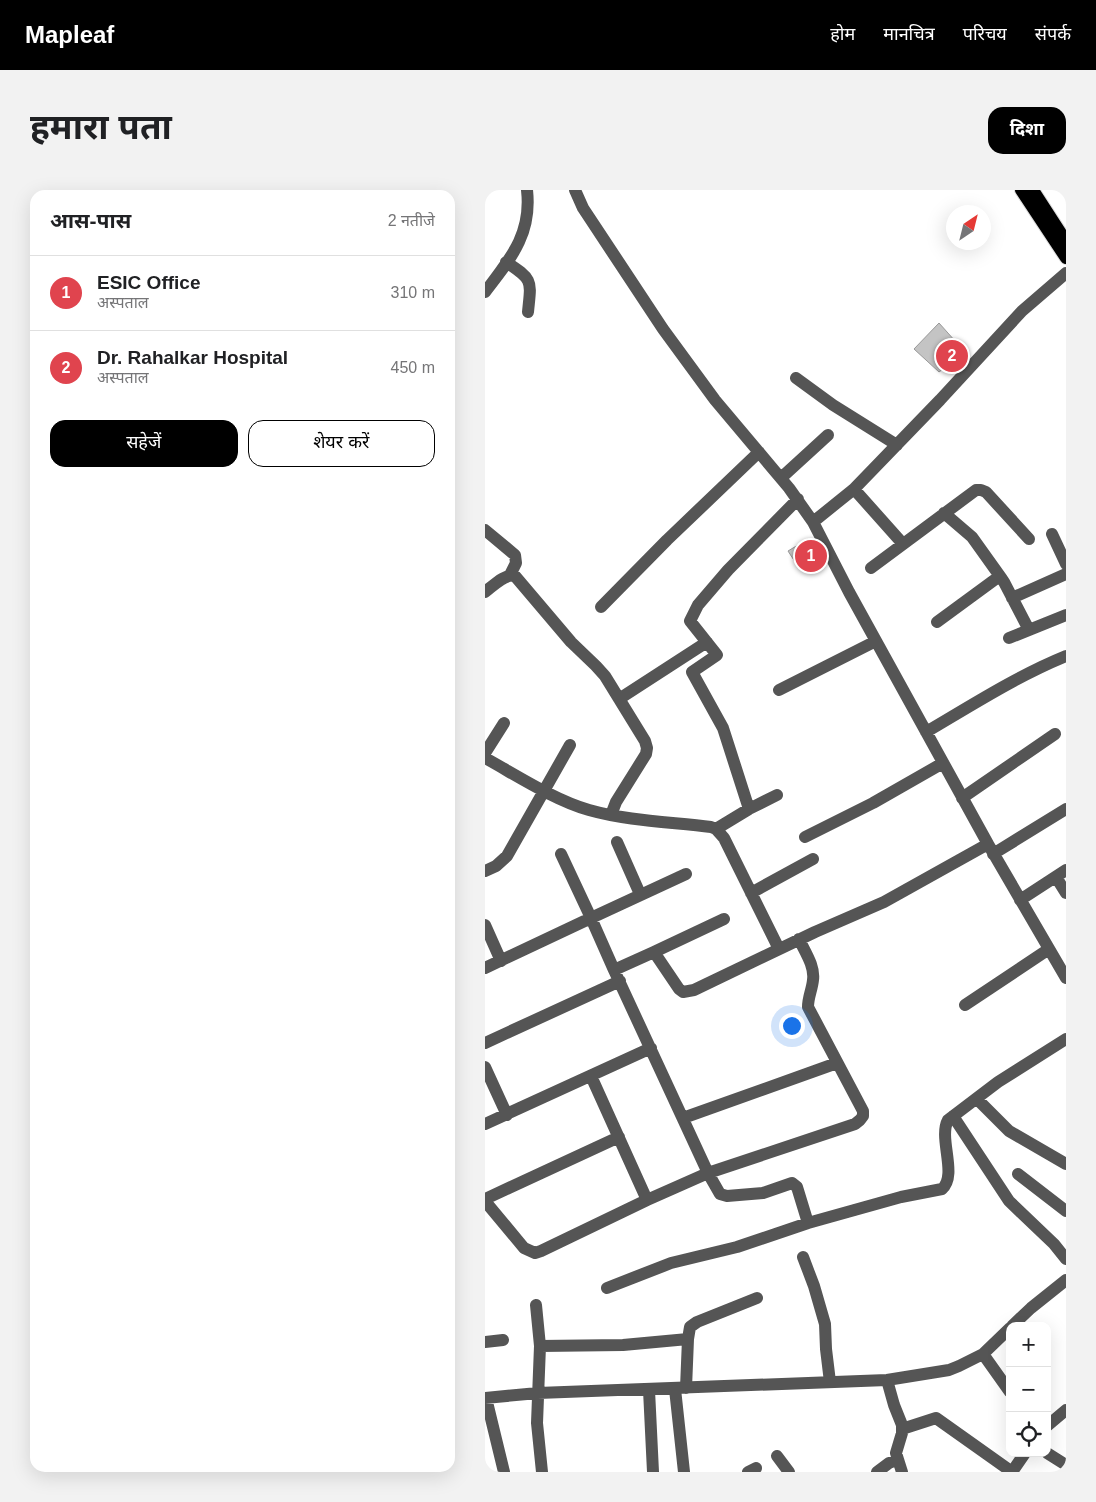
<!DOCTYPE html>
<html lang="hi">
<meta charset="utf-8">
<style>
:root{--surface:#fff;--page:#f2f2f2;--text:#202124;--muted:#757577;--line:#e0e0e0;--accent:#000}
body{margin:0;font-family:Arial,"Noto Sans Devanagari",sans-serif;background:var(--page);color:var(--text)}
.controls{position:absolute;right:15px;bottom:15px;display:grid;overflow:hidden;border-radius:10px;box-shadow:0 5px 20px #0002}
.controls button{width:45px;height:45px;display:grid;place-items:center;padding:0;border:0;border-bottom:1px solid var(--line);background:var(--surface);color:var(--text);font:25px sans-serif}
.compass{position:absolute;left:461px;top:15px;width:45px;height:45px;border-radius:50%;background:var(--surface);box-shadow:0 5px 20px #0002;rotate:35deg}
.you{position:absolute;left:306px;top:835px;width:18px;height:18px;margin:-12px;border:4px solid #fff;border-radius:50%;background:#1a73e8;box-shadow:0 0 0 8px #1a73e833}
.badge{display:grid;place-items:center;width:32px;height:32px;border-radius:50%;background:var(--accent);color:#fff;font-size:16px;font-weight:700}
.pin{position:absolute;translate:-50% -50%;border:2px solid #fff;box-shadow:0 1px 5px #0006}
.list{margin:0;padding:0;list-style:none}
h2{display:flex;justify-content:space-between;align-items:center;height:65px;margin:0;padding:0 20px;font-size:21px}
h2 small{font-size:16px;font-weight:400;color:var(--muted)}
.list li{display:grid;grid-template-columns:32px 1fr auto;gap:15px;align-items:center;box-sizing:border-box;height:75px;padding:0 20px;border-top:1px solid var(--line)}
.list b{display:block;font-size:19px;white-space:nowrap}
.list p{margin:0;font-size:16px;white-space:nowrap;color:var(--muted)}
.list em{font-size:16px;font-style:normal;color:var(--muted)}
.actions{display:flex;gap:10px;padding:15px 20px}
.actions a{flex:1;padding:11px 0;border:1px solid var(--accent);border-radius:15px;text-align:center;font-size:18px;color:var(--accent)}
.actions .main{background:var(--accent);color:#fff}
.icon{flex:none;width:28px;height:28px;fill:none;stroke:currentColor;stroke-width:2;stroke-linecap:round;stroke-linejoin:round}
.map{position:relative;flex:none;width:581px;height:1282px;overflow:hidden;border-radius:15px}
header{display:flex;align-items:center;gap:30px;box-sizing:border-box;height:70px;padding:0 25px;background:var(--accent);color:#fff}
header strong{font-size:24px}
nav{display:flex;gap:28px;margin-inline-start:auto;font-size:18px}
.intro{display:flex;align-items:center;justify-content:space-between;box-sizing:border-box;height:120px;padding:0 30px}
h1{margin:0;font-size:35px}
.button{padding:12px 22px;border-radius:15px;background:var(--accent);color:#fff;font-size:18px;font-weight:700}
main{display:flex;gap:30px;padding:0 30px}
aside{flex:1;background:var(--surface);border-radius:15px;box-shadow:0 5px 20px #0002}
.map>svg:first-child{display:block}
.building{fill:#c4c4c4;stroke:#999}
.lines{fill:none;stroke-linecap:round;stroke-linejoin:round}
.major-casing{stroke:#dbdbdb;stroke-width:14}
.minor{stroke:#555;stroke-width:12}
.major{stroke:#000;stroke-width:12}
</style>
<header>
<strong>Mapleaf</strong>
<nav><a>होम</a><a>मानचित्र</a><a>परिचय</a><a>संपर्क</a></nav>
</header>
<div class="intro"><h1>हमारा पता</h1><a class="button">दिशा</a></div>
<main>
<aside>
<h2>आस-पास<small>2 नतीजे</small></h2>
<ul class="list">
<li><span class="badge" style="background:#e0444e">1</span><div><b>ESIC Office</b><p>अस्पताल</p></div><em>310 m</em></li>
<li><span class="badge" style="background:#e0444e">2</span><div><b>Dr. Rahalkar Hospital</b><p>अस्पताल</p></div><em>450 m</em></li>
</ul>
<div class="actions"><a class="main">सहेजें</a><a>शेयर करें</a></div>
</aside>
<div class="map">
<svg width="581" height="1282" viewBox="0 0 581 1282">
<rect width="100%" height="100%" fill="#fff"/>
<!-- building -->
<path class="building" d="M 454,133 L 471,152 L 468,155 L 480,165 L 462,183 L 458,179 L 454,182 L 429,159 Z
M 323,349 L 333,366 L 314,378 L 303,361 Z"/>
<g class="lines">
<defs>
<path id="major" d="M 536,0 L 581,68
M 548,0 L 581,51"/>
</defs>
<!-- major casing -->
<use href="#major" class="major-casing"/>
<!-- minor -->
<path class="minor" d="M 90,0 L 98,18 L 178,139 L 230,210 L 304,298 L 328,332 L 364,402 L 503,654
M 21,72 C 49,90 46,91 43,122
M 0,102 C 26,68 47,44 42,0
M 311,188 L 348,215 L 412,255
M 296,288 L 343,245
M 369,299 L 418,354
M 459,323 L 487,347 L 517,389
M 328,332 L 369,299 L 455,210 L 537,121 L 581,83
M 0,340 L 30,365 L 31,373 L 25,385
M 567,344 L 581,374
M 386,378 L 491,300 L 496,300 L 501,302 L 544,349
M 0,402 C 8,396 20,383 30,386 L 86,452 L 111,476 L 120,486 L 160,551 L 162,558 L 161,564 L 131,612 L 126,625
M 527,408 L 581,384
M 116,417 L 182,350 L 274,262
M 452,432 L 512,388 L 517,389 L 519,392 L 544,440
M 524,448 L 581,425
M 294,500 L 391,451
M 134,509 L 222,452
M 441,542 C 487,515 532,486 581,466
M 0,563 L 19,533
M 0,568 C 31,585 69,610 104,620 C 143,631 186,632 226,637 L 231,639 L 239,648 L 294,759
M 477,608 L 570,544
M 264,619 L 238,538 L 207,482 L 232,465 L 205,431 L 213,415 L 243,380 L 313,309
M 231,639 L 264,619 L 292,605
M 320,647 L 388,613 L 458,573
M 132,652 L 155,704
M 508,664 L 581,619
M 0,681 L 11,676 L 22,666 L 85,555
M 201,684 L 106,728 L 129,780 L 169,762 L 194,799 L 198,802 L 209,800 L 330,742 L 399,712 L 503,654 L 581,788
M 571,687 L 581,703
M 266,703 L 328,669
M 535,710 L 581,680
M 0,735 L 16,771
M 169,762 L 239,729
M 0,778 L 106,728 L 76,664
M 129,780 L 223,983 L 235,1004 L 242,1006 L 278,1003 L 307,993 L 312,997 L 323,1033
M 480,815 L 564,759
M 0,853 L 135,791
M 0,877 L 22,925
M 106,886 L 162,1010
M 492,909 L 524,941 L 581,974
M 468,926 L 524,1011 L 569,1054 L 581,1069
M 198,928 L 352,873
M 0,934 L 166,858
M 533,984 L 581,1021
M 0,1009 L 134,947
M 0,1011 L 39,1058 L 50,1063 L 56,1061 L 162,1010 L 223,983 L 370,934 L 375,930 L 378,926 L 378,921 L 323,817 C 323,807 327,800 328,790 C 330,776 320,762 314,749
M 318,1067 L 329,1096 L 340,1134 L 341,1159 L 345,1192
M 122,1098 L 186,1073 L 252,1057 L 323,1033 L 416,1007 L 457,999 C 473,985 453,948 463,930 L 513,892 L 581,849
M 51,1115 L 55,1156 L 52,1233 L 57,1282
M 527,1136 L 546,1118 L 581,1090
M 0,1152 L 18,1150
M 55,1156 L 138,1155 L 203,1149
M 498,1164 L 525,1202
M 402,1190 L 409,1215 L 417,1235 L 417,1243 L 411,1263 L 417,1282
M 201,1198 L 203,1149 L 205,1137 L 212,1132 L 272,1108
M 190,1199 L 199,1282
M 164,1200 L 168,1282
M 0,1208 L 53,1203 L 402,1190 L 464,1180 L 474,1176 L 498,1164 L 525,1138
M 1,1208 L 19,1282
M 562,1236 L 581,1220
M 417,1239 L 451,1228 L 527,1282 L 540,1263
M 562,1263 L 581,1275
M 292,1266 L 304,1282
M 263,1282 L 271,1278
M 392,1282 L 404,1273 L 412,1270"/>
<!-- major -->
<use href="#major" class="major"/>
</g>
</svg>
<div class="controls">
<button>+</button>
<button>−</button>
<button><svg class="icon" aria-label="locate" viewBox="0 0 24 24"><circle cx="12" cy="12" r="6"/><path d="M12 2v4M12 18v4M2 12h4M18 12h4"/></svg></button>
</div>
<svg class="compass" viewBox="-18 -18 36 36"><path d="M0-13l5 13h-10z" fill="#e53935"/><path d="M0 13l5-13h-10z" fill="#757577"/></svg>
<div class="you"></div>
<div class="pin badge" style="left:326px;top:366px;background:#e0444e">1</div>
<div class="pin badge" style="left:467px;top:166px;background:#e0444e">2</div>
</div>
</main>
